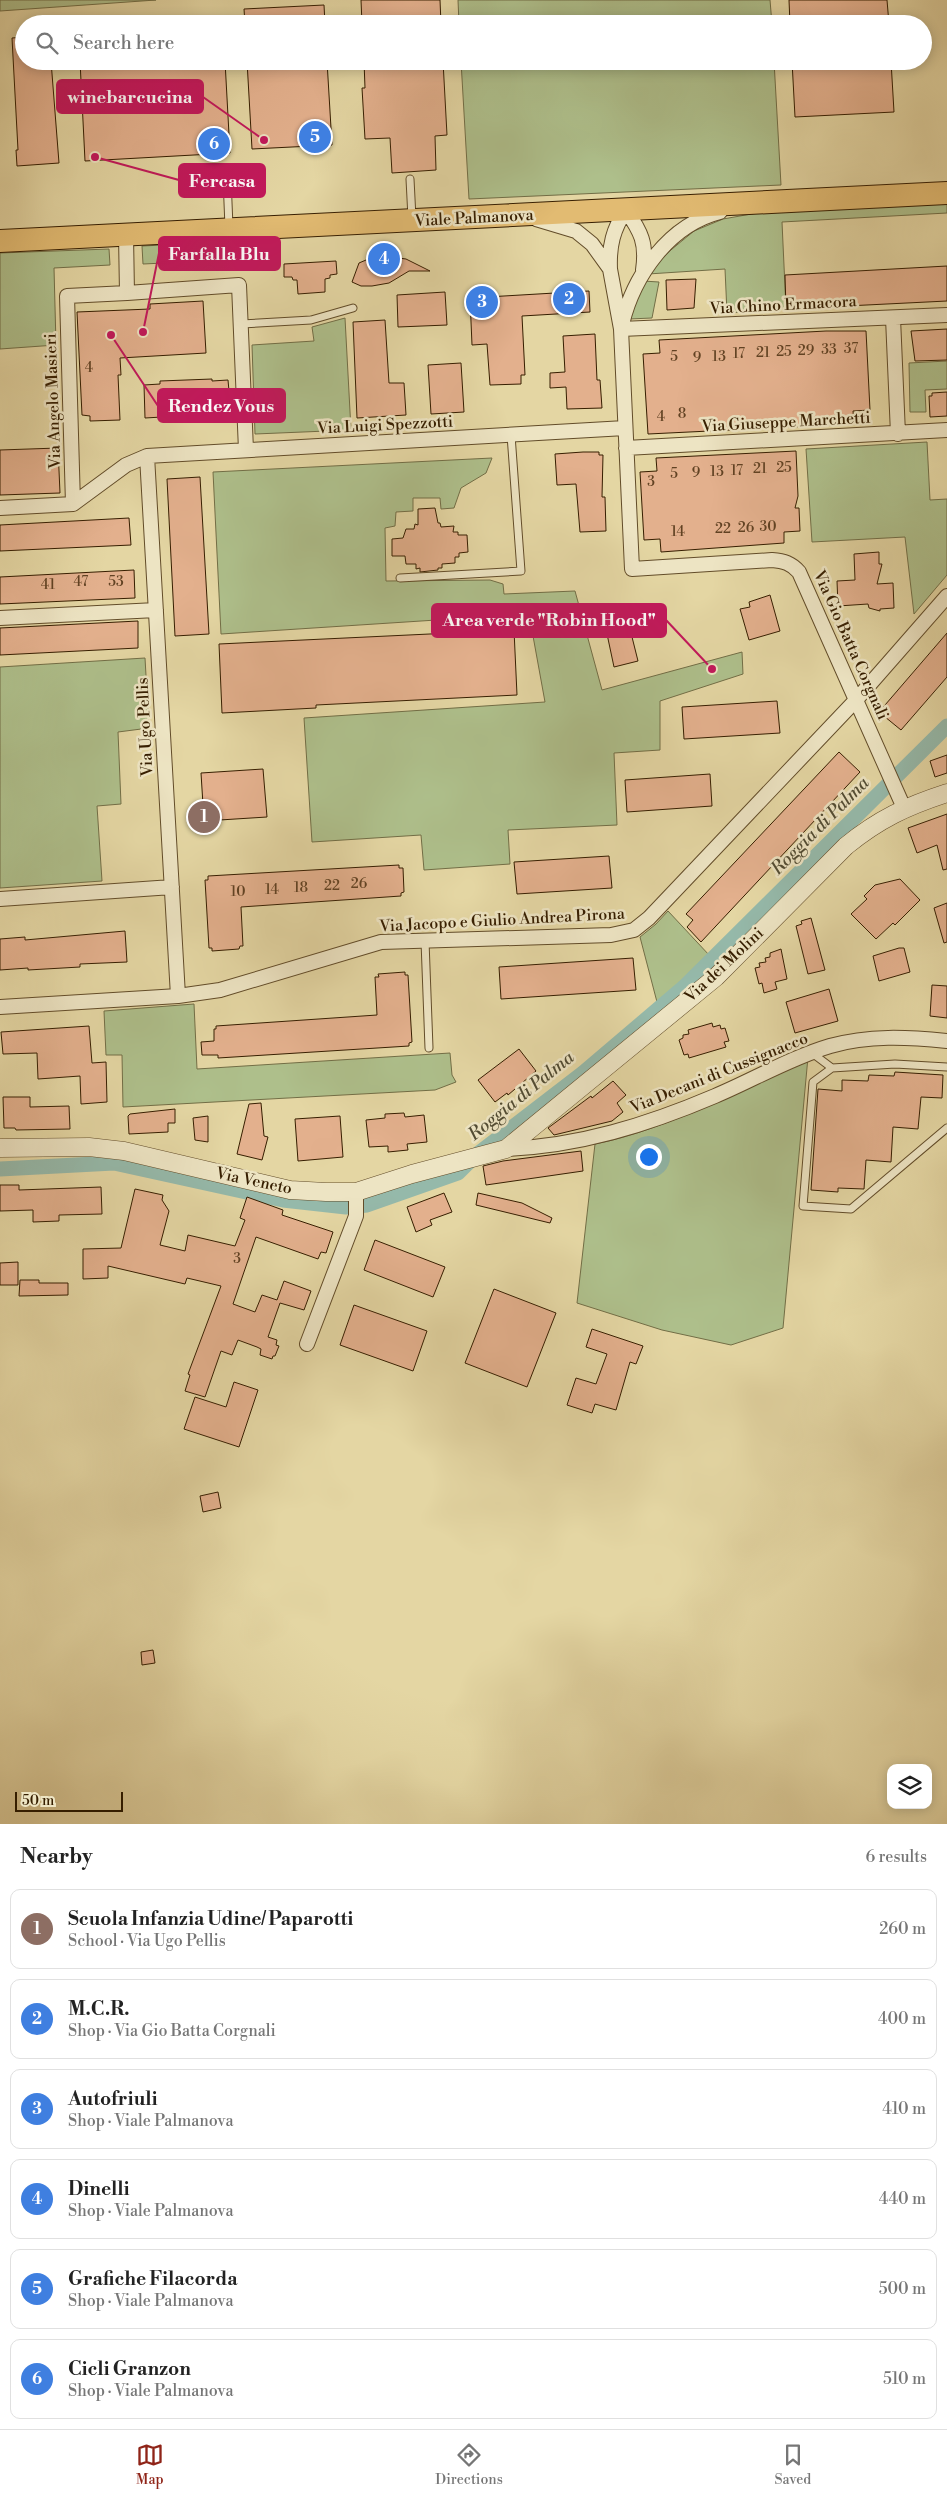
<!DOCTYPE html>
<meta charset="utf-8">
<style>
:root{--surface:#fff;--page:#f6f6f6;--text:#222;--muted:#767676;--line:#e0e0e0;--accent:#8f2418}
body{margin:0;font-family:"Libre Bodoni",serif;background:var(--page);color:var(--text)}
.controls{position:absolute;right:15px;bottom:15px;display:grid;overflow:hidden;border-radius:10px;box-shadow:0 2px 12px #0003}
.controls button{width:45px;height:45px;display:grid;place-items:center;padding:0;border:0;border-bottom:1px solid var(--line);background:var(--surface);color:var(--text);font:25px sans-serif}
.scale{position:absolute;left:15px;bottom:12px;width:108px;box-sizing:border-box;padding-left:5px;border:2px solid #361e00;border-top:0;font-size:14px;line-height:18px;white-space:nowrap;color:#361e00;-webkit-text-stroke:4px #ede4c3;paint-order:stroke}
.you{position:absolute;left:648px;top:1156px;width:18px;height:18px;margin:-12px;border:4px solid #fff;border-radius:50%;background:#1a73e8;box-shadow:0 0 0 8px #1a73e833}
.badge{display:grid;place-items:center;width:32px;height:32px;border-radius:50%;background:var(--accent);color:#fff;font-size:16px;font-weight:700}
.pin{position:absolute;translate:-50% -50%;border:2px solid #fff;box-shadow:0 1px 5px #0006}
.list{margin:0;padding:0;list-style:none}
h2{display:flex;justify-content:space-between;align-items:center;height:65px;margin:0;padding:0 20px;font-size:21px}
h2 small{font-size:16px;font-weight:400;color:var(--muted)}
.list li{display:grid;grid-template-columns:32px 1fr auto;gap:15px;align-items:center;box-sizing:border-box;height:80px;margin:0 10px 10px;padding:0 10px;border:1px solid var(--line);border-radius:10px}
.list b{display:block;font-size:19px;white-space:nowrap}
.list p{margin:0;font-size:16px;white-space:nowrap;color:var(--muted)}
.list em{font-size:16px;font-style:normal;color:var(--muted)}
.icon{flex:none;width:28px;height:28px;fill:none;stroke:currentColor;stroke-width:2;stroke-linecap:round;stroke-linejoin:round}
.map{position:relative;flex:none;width:947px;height:1824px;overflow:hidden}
.search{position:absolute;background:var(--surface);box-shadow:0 2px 12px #0003;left:15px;right:15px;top:15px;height:55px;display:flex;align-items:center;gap:12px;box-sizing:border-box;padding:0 18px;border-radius:28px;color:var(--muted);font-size:19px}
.sheet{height:605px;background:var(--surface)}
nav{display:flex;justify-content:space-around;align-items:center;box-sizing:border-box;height:70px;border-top:1px solid var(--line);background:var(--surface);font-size:14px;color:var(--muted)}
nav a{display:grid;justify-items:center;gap:2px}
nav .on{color:var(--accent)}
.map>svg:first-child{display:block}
.green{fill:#aebf8b;stroke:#726e46}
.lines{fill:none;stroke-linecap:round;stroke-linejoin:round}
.canal{stroke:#95b9aa;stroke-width:15}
.building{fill:#e3b08d;stroke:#361e00}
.service-casing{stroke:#624c29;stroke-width:9}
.minor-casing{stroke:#624c29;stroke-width:16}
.tertiary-casing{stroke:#624c29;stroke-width:19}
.primary-casing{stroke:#361e00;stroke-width:24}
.service{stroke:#ede4c3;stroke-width:7}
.minor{stroke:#ede4c3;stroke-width:14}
.tertiary{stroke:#ede4c3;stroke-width:18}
.primary{stroke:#e2bb72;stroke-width:22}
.labels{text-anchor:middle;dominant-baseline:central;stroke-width:5;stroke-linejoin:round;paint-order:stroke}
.number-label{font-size:14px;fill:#614223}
.street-label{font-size:16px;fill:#361e00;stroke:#ede4c3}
.water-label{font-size:18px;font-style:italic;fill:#524c33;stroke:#ede4c3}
.leader{fill:none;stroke:#c2185b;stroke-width:2}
.callout-dot{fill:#c2185b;stroke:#ede4c3;stroke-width:2}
.callout{fill:#c2185b;stroke:#c2185b;stroke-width:2}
.callout-label{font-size:18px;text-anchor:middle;font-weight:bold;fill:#fff}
</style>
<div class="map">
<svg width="947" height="1824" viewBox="0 0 947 1824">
<rect width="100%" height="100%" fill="#e4d6a3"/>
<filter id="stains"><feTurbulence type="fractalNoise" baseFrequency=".004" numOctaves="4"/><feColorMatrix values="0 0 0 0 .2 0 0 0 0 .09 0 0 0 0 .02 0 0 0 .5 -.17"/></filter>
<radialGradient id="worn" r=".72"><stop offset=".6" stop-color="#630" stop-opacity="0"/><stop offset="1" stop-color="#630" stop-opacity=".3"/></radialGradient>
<!-- green -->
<path class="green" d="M 0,0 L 156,0 L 0,11 Z
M 458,0 L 770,0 L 772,24 L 459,24 Z
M 461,61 L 774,61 L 781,185 L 469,199 Z
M 947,202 L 947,213 L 782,222 L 786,309 L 727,313 L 725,269 L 648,274 L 666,254 L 694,231 L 723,219 L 757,213 Z
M 249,241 L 250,259 L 143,264 L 142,246 Z
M 109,249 L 110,265 L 54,268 L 56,345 L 0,349 L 0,253 Z
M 643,281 L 659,282 L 652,318 L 629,319 Z
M 345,318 L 351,430 L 255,434 L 252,345 L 314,341 L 312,327 Z
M 947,361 L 947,389 L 925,390 L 926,412 L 910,412 L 909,363 Z
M 927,442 L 930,500 L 947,499 L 947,575 L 914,614 L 905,537 L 812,542 L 806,449 Z
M 492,458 L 486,473 L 461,488 L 454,508 L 441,509 L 440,498 L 413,498 L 413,511 L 396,512 L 395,526 L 385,528 L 386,581 L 490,580 L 503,584 L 504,594 L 575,591 L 602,690 L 742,652 L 743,674 L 660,701 L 660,750 L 614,753 L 617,825 L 508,830 L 510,864 L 424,870 L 421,835 L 312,842 L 304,718 L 545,702 L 529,614 L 221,634 L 213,472 Z
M 145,658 L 149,728 L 118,732 L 121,804 L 97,806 L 102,881 L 0,888 L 0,667 Z
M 668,911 L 710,956 L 688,977 L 657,1002 L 640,937 L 656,924 Z
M 194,1004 L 197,1069 L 450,1053 L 452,1075 L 456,1082 L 435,1090 L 123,1107 L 122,1055 L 106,1055 L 104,1011 Z
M 808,1057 L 783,1328 L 731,1345 L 662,1330 L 577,1303 L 595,1144 C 670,1129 739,1089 808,1057 Z"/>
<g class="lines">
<!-- canal -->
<path class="canal" d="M 0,1169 L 114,1163 L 283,1200 L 346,1207 L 367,1205 L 458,1173 L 475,1156 L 583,1073 L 684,987 L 947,726"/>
</g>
<!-- building -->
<path class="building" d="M 361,0 L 440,0 L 441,24 L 362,24 Z
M 789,0 L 887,0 L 889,24 L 790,24 Z
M 324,5 L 325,24 L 245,24 L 244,9 Z
M 24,37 L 24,61 L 51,61 L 59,163 L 17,166 L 16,150 L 18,150 L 12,38 Z
M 80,61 L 225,61 L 230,153 L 85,161 Z
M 247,61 L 327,61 L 332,145 L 252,149 Z
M 364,61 L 443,61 L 447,135 L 435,136 L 436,170 L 392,173 L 390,138 L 365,139 L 362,88 L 365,88 Z
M 792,61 L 891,61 L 894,112 L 795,117 Z
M 384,256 L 406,259 L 430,271 L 409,271 L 389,283 L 372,286 L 361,286 L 352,282 L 359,263 L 373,257 Z
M 336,261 L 337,274 L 330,275 L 330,278 L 325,279 L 325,292 L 298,294 L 297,280 L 293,280 L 292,277 L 284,277 L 284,264 Z
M 947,266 L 947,301 L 786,309 L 785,275 Z
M 696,279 L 694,308 L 667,310 L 666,280 Z
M 589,291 L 590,312 L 522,316 L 525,375 L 521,375 L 521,384 L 490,385 L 487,344 L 472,345 L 470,298 Z
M 445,292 L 447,325 L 398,327 L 397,295 Z
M 203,301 L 206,353 L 120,358 L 121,375 L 118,375 L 120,420 L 90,421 L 90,416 L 82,415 L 77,312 L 150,309 L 150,304 Z
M 385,320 L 389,383 L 404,383 L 406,415 L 357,418 L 353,322 Z
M 947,329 L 947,360 L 915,361 L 911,331 Z
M 826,331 L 866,331 L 870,410 L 853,411 L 854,424 L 648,434 L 643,354 L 660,353 L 659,340 Z
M 595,334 L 597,380 L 600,380 L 602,408 L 567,409 L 566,387 L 550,388 L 550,373 L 565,372 L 563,336 Z
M 461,363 L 464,412 L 431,414 L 428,365 Z
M 212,379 L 212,381 L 228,380 L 231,413 L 145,418 L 144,385 L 160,384 L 160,381 Z
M 947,392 L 947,416 L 930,417 L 929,396 L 932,396 L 932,393 Z
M 58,448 L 60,493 L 0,495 L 0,450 Z
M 796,451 L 798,496 L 795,508 L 799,508 L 800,531 L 784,532 L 784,543 L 661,552 L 660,539 L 644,540 L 640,472 L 657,471 L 656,458 Z
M 583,452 L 599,452 L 599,455 L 603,455 L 602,497 L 605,497 L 606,531 L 580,532 L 576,484 L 557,485 L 555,454 Z
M 200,477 L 209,634 L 175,636 L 167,479 Z
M 435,508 L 438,523 L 440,523 L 441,527 L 454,526 L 453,532 L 458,532 L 458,535 L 467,535 L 468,552 L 459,553 L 459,557 L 455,557 L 455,563 L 442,564 L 442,568 L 438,568 L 438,570 L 420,572 L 420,568 L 416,569 L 416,564 L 406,564 L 405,556 L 392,556 L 392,539 L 403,538 L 406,529 L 414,529 L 415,524 L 418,525 L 418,509 Z
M 129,518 L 131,545 L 0,551 L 0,525 Z
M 879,552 L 879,564 L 882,564 L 877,584 L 893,583 L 894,608 L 880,609 L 880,611 L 869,608 L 868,604 L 838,606 L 837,581 L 855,580 L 854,554 Z
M 134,570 L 135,598 L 0,604 L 0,577 Z
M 770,595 L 780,631 L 749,640 L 740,609 L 750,607 L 749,602 Z
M 138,621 L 138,648 L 0,655 L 0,628 Z
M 630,629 L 638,661 L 614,667 L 607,634 Z
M 514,630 L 517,695 L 316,705 L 316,708 L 222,713 L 219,644 Z
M 947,633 L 947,677 L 901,730 L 879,712 Z
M 777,701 L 780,733 L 684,739 L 682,707 Z
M 839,752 L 860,772 L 701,942 L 687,927 L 693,920 L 686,914 Z
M 947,755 L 947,773 L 935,777 L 930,761 Z
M 263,769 L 267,817 L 204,821 L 201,773 Z
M 710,774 L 712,806 L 627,812 L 625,780 Z
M 947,814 L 947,869 L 943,870 L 937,845 L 917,853 L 908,828 Z
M 609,856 L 612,888 L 517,894 L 514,862 Z
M 399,865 L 399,868 L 403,868 L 404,892 L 401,893 L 401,896 L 241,907 L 243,946 L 240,946 L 239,949 L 212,951 L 212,948 L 209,948 L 205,880 L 208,880 L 208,876 Z
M 900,879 L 920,900 L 895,925 L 893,923 L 876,939 L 851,914 L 867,899 L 864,896 L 875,885 Z
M 947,903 L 947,942 L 944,943 L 934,908 Z
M 811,918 L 825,970 L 808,974 L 796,926 L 802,924 L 801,921 Z
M 125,931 L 127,962 L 80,964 L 80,967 L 28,970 L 28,968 L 0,970 L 0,939 L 25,937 L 25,940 Z
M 899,948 L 904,948 L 910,972 L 879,981 L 873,956 Z
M 781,949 L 787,979 L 775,982 L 777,989 L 764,993 L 762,983 L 759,984 L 755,968 L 760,967 L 759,963 L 766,962 L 765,958 L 770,957 L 770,953 Z
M 633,958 L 636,990 L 501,999 L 499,967 Z
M 405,972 L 405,975 L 408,975 L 412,1042 L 409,1043 L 409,1046 L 218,1058 L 218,1055 L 202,1055 L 201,1042 L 214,1041 L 214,1029 L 216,1029 L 216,1026 L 377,1015 L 375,977 L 379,977 L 378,974 Z
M 932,985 L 947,986 L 947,1018 L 930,1016 Z
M 829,989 L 838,1021 L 795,1033 L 786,1002 Z
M 712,1023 L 713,1027 L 720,1025 L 721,1029 L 725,1028 L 729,1041 L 724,1042 L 726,1047 L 689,1058 L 688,1054 L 684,1055 L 679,1040 L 683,1038 L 683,1035 L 689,1034 L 688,1030 Z
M 89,1026 L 92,1063 L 106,1062 L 107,1102 L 81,1104 L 80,1076 L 38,1079 L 37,1053 L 3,1054 L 1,1032 Z
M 519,1049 L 536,1071 L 508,1095 L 507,1093 L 495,1102 L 478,1080 Z
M 895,1072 L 943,1075 L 942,1098 L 921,1097 L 918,1129 L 893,1127 L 891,1162 L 866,1160 L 864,1189 L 838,1188 L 838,1192 L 811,1190 L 818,1089 L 842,1091 L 842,1080 L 868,1081 L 869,1075 L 894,1076 Z
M 613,1081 L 626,1095 L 617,1103 L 623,1112 L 612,1121 L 554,1135 L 548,1128 L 591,1096 L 592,1098 Z
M 3,1097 L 30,1097 L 30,1107 L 69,1106 L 70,1129 L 16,1130 L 15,1128 L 4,1128 Z
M 261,1103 L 264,1136 L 268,1137 L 262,1160 L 237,1154 L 249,1104 Z
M 175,1109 L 175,1123 L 168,1123 L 168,1132 L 129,1134 L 128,1116 L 130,1114 Z
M 404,1113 L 405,1117 L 424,1115 L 427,1142 L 407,1144 L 408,1150 L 388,1152 L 388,1146 L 369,1147 L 366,1120 L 385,1118 L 385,1114 Z
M 208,1116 L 208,1142 L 195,1140 L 193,1118 Z
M 340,1116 L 343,1157 L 298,1161 L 295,1119 Z
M 581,1151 L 583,1171 L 486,1185 L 483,1166 L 503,1161 Z
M 0,1185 L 19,1185 L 19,1190 L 101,1187 L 102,1214 L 59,1215 L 59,1221 L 33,1222 L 33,1210 L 0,1211 Z
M 135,1189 L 163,1195 L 162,1200 L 169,1211 L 160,1245 L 185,1251 L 188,1235 L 235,1246 L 245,1220 L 240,1218 L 247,1197 L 283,1210 L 282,1215 L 333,1232 L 326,1253 L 321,1252 L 318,1259 L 256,1237 L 233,1304 L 255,1312 L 262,1295 L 277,1300 L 284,1281 L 311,1291 L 304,1310 L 280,1303 L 268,1337 L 277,1340 L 276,1345 L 279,1346 L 275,1356 L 273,1356 L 272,1359 L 260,1355 L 261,1349 L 257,1347 L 238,1340 L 232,1355 L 221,1351 L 205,1397 L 185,1391 L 190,1375 L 188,1374 L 221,1286 L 187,1278 L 185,1284 L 108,1266 L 108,1278 L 83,1279 L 83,1249 L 121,1248 Z
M 444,1193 L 452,1212 L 430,1220 L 432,1225 L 416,1232 L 407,1207 Z
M 478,1193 L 522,1203 L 552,1218 L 550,1223 L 476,1205 Z
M 375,1240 L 445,1267 L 433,1297 L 364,1270 Z
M 18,1262 L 18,1285 L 0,1285 L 0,1263 Z
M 20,1280 L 39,1280 L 39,1283 L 68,1283 L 68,1295 L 19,1296 Z
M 494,1289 L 556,1313 L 527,1387 L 465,1363 Z
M 354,1305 L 427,1331 L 413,1371 L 340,1345 Z
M 592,1329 L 643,1346 L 636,1364 L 630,1362 L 616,1410 L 595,1404 L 592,1413 L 567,1405 L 576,1378 L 596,1384 L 607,1354 L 586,1347 Z
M 234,1382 L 258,1390 L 239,1447 L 184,1429 L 195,1397 L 226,1407 Z
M 218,1492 L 221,1508 L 203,1512 L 200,1496 Z
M 153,1650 L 155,1663 L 142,1665 L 141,1652 Z"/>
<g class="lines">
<defs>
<path id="service" d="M 227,178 L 229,227
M 410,179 L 412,218
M 241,324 L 311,320 L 353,308
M 400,578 L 521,571 L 511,435
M 425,941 L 429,1048
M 812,1053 L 832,1068 L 895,1064 L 947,1067
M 832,1068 L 813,1082 L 803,1206 L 851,1209 L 947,1128"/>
<path id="minor" d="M 536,219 L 576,231 L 592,244 L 610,269 L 621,329 L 632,569 L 772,560 C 784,561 791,563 799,572 L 904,808
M 126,235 L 127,293 L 239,285 L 246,450
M 610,269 C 609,246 613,229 626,210 C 641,232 647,243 643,270
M 893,318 L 898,434
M 622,324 C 634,275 669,225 720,212
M 621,329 L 947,315
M 626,448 L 947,430
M 147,456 L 178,996
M 73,504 L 67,296 L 127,293
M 0,508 L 73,504 L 126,465 L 147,456 L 625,428
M 0,618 L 156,610
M 0,899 L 172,887
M 0,1007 L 178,996 L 220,990 L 381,942 L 611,935 L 634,930 L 649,918 L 856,700 L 947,596
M 506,1149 C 579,1146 647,1125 715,1096 C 753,1080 790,1058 830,1046 C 869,1035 907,1037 947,1041
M 307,1344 L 356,1216 L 356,1192"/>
<path id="tertiary" d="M 0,1148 L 89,1147 L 124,1151 L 290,1190 L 326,1192 L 356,1192 L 412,1174 L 506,1149 L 716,977 L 846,846 C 879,819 907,806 947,793"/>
<path id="primary" d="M 0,241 L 947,193"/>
</defs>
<!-- service casing -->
<use href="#service" class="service-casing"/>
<!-- minor casing -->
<use href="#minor" class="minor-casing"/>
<!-- tertiary casing -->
<use href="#tertiary" class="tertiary-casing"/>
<!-- primary casing -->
<use href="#primary" class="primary-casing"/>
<!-- service -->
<use href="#service" class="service"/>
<!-- minor -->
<use href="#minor" class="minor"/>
<!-- tertiary -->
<use href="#tertiary" class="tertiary"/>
<!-- primary -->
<use href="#primary" class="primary"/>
</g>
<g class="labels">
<!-- number labels -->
<g class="number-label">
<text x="851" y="349">37</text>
<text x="829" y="350">33</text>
<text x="806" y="351">29</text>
<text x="784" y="352">25</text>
<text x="763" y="353">21</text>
<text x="739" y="354">17</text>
<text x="674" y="357">5</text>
<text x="719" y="357">13</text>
<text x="697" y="358">9</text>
<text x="89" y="368">4</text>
<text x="682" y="414">8</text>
<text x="661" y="417">4</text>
<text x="784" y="468">25</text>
<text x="760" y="469">21</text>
<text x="737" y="471">17</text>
<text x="717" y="472">13</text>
<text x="696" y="473">9</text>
<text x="674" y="474">5</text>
<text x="651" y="482">3</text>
<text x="768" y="527">30</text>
<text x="746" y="528">26</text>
<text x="723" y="529">22</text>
<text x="678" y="532">14</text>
<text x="81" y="582">47</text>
<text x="116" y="582">53</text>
<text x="48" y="585">41</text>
<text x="359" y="884">26</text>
<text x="332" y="886">22</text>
<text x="301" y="888">18</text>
<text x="272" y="890">14</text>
<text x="238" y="892">10</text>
<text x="237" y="1259">3</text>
</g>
<!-- street labels -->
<g class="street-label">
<text transform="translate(474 218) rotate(-3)">Viale Palmanova</text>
<text transform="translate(783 305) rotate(-3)">Via Chino Ermacora</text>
<text transform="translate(53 401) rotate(-92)">Via Angelo Masieri</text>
<text transform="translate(786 422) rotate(-3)">Via Giuseppe Marchetti</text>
<text transform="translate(385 425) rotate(-3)">Via Luigi Spezzotti</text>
<text transform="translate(851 645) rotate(66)">Via Gio Batta Corgnali</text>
<text transform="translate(145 727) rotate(-93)">Via Ugo Pellis</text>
<text transform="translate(502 920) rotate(-3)">Via Jacopo e Giulio Andrea Pirona</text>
<text transform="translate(724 965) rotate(-43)">Via dei Molini</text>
<text transform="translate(719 1073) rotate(-22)">Via Decani di Cussignacco</text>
<text transform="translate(254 1181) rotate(12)">Via Veneto</text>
</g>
<!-- water labels -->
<g class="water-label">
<text transform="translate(820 826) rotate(-45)">Roggia di Palma</text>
<text transform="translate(521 1096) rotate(-39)">Roggia di Palma</text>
</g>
</g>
<!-- callouts -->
<path class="leader" d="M264 140L203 97M95 157L179 180M143 332L159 253M111 335L158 406M712 669L666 620"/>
<g class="callout-dot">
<circle cx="264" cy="140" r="5"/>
<circle cx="95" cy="157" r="5"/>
<circle cx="143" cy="332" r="5"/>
<circle cx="111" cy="335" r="5"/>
<circle cx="712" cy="669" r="5"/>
</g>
<g class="callout">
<rect x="57" y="80" width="146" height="33" rx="5"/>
<rect x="179" y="164" width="86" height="33" rx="5"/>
<rect x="159" y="237" width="121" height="33" rx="5"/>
<rect x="158" y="389" width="127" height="33" rx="5"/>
<rect x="432" y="604" width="234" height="33" rx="5"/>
</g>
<g class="callout-label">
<text x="130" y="103">winebarcucina</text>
<text x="222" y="187">Fercasa</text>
<text x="219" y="260">Farfalla Blu</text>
<text x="221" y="412">Rendez Vous</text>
<text x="549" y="626">Area verde "Robin Hood"</text>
</g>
<rect width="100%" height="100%" filter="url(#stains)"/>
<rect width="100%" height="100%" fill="url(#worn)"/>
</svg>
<div class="controls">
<button><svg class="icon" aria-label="layers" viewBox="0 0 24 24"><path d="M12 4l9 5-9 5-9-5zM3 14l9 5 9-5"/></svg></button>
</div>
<div class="scale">50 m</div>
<div class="you"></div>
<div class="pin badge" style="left:204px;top:817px;background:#8d6e63">1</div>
<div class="pin badge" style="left:569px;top:299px;background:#3f7fe0">2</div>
<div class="pin badge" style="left:482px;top:302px;background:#3f7fe0">3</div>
<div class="pin badge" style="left:384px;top:259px;background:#3f7fe0">4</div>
<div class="pin badge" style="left:315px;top:137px;background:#3f7fe0">5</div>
<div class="pin badge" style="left:214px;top:144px;background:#3f7fe0">6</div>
<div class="search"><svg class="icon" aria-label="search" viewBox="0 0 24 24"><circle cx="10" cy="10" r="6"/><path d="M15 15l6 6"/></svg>Search here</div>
</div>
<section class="sheet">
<h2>Nearby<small>6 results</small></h2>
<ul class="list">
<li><span class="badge" style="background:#8d6e63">1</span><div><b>Scuola Infanzia Udine/ Paparotti</b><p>School · Via Ugo Pellis</p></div><em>260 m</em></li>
<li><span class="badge" style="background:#3f7fe0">2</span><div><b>M.C.R.</b><p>Shop · Via Gio Batta Corgnali</p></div><em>400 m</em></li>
<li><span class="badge" style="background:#3f7fe0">3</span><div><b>Autofriuli</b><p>Shop · Viale Palmanova</p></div><em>410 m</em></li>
<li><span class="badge" style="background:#3f7fe0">4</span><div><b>Dinelli</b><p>Shop · Viale Palmanova</p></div><em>440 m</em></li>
<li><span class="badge" style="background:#3f7fe0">5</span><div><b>Grafiche Filacorda</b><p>Shop · Viale Palmanova</p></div><em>500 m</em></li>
<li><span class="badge" style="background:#3f7fe0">6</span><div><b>Cicli Granzon</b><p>Shop · Viale Palmanova</p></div><em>510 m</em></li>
</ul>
</section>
<nav>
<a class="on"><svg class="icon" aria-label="map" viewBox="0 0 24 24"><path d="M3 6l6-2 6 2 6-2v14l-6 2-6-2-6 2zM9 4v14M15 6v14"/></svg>Map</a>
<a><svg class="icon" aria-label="directions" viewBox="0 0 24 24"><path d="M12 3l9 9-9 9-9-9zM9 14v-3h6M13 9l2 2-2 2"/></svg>Directions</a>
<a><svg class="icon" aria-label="saved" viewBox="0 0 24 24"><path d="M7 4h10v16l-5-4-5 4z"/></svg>Saved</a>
</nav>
